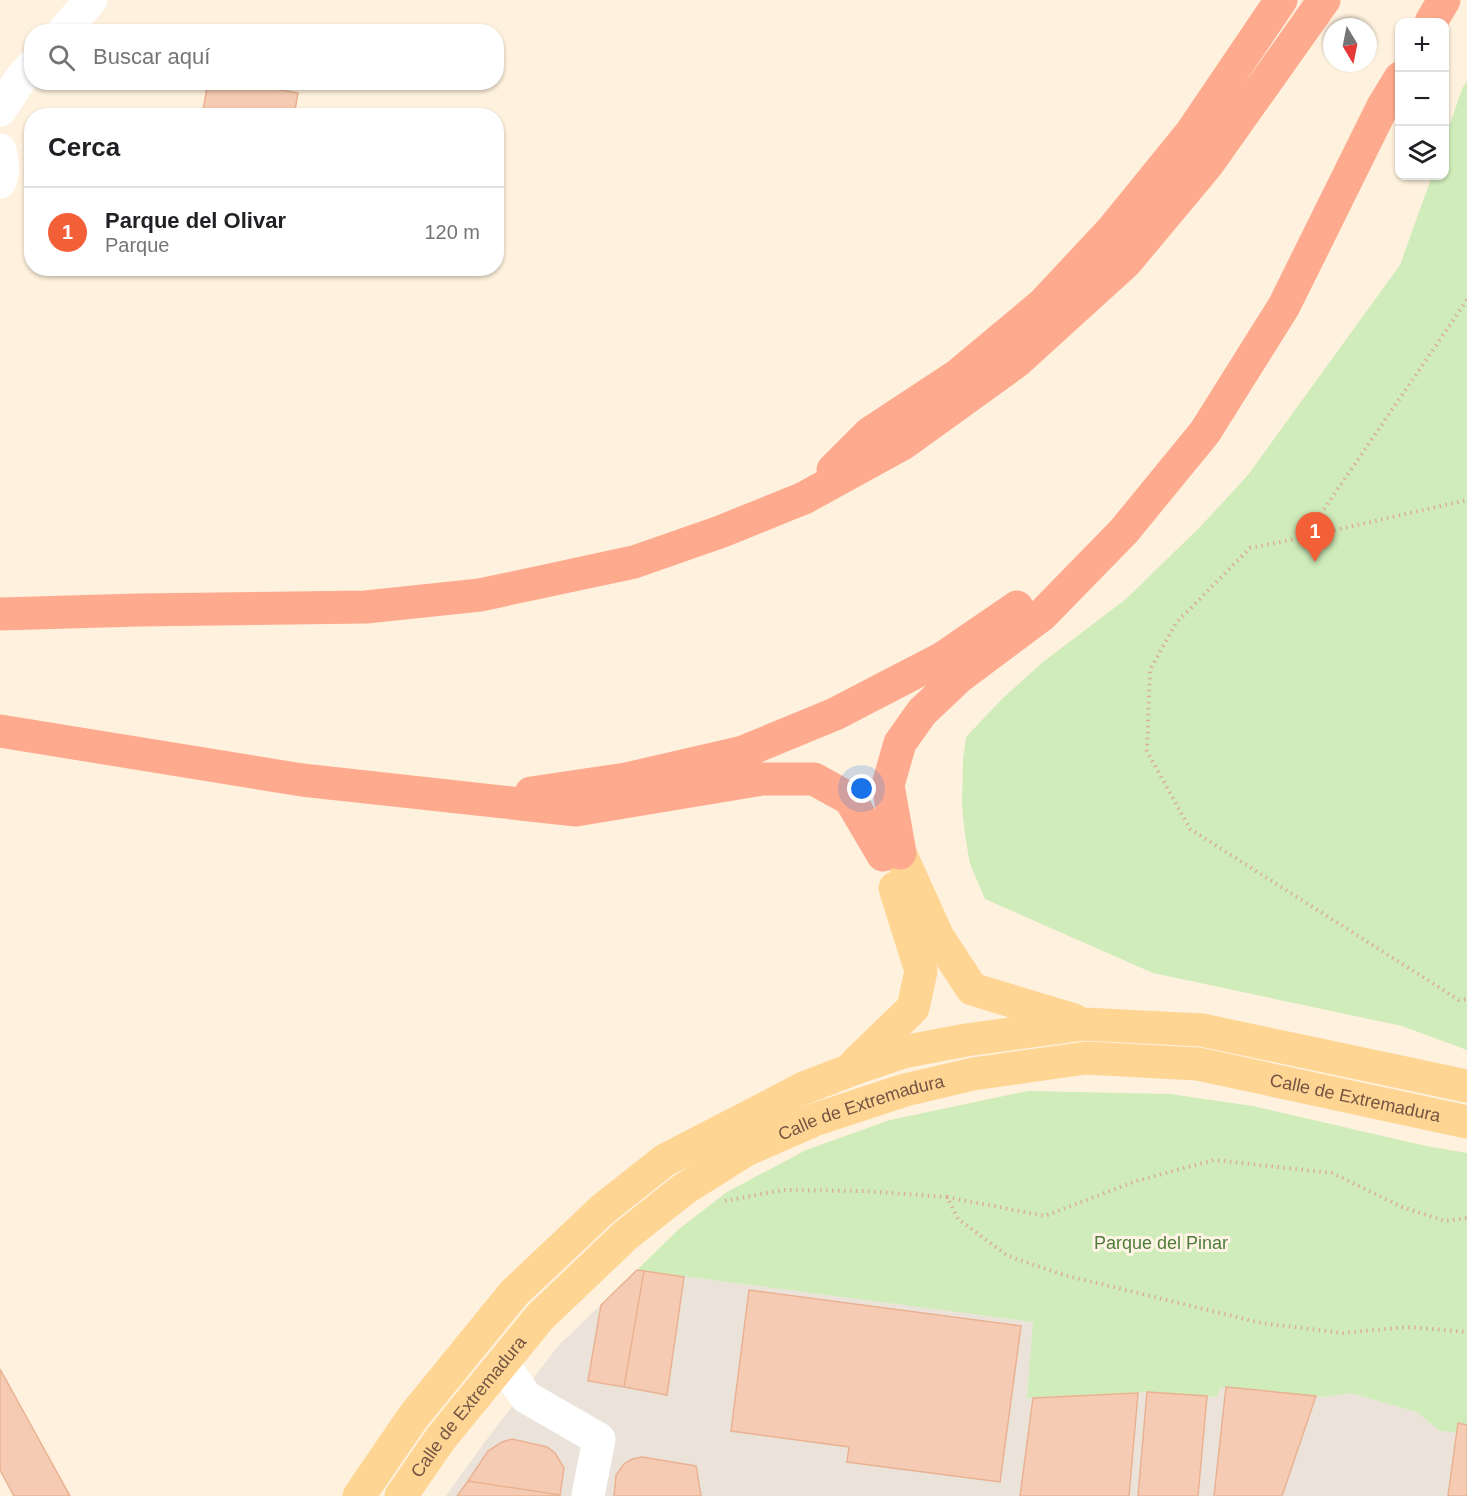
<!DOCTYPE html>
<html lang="es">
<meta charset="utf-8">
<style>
:root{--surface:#fff;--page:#f6f6f6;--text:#202124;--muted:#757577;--line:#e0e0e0;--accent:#f35f37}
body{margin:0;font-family:Arial,sans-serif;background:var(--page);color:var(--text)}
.controls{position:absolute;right:18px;top:18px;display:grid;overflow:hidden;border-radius:12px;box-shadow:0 2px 4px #0004}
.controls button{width:54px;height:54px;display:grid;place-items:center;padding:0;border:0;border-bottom:2px solid var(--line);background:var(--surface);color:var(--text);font:30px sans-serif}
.compass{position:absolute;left:1323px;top:18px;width:54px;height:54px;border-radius:50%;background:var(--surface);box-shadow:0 2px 4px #0004;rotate:170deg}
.you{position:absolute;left:862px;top:789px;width:21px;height:21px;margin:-15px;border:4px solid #fff;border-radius:50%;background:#1a73e8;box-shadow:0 0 0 9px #1a73e833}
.badge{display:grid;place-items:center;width:39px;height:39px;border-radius:50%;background:var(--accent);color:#fff;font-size:20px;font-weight:700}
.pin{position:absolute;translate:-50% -50px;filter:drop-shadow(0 2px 3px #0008)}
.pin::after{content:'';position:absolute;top:32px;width:21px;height:18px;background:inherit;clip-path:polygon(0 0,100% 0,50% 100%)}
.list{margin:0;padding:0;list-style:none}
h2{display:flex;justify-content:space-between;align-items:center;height:78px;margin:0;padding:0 24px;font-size:26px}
h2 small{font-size:20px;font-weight:400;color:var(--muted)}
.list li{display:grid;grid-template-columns:39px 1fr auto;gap:18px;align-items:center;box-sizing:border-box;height:90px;padding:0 24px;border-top:2px solid var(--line)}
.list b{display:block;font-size:22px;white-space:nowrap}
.list p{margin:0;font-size:20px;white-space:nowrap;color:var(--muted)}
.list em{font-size:20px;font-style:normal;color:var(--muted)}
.icon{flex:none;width:33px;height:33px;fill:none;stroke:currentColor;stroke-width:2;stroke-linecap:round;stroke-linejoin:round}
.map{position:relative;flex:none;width:1467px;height:1496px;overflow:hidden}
.search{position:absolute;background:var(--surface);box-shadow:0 2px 4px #0004;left:24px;top:24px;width:480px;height:66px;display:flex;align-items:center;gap:15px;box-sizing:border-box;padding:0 21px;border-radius:24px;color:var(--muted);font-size:22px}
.panel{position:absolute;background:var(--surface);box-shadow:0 2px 4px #0004;left:24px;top:108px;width:480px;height:168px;border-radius:24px}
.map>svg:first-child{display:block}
.industrial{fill:#ebe2da}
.green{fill:#d0ecbb}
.building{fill:#f5ccb3;stroke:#e9b292;stroke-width:1.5}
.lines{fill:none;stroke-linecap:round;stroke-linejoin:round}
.path{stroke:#dab096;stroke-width:4;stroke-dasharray:1.5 4.5;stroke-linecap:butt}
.minor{stroke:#fff;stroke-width:33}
.major{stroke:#ffd593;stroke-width:33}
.highway{stroke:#feaa8e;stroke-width:33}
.labels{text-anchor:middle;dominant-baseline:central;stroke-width:6;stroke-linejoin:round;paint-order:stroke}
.street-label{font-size:18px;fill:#755544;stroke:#fff4e5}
.park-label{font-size:18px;fill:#4f7c3b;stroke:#fff4e5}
</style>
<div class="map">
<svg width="1467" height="1496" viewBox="0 0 1467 1496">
<rect width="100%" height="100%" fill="#fef1dd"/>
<!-- industrial -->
<path class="industrial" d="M 637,1270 L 1034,1322 L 1027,1398 L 1147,1392 L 1217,1397 L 1220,1386 L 1323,1397 L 1351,1393 L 1417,1412 L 1440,1431 L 1467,1433 L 1467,1496 L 446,1496 L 484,1443 L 558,1346 Z"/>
<!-- green -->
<path class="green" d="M 1467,81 L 1467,1050 L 1402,1026 L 1153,973 L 985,899 L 970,864 L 965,835 L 962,806 L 963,760 L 966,737 L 1002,699 L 1043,662 L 1126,599 L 1201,526 L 1248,475 L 1400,265 L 1432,176 L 1444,176 L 1445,139 L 1462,89 Z
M 1028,1091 L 1170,1094 L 1253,1106 L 1426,1146 L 1467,1153 L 1467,1433 L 1440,1431 L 1417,1412 L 1351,1393 L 1323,1397 L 1220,1387 L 1217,1397 L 1147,1392 L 1027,1398 L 1033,1322 L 637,1270 L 679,1229 L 727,1192 L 806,1150 L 890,1120 Z"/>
<!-- building -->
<path class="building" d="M 208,82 L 236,82 L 298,93 L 294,116 L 202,116 Z
M 637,1270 L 644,1271 L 624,1387 L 588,1381 L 601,1305 Z
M 644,1271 L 684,1277 L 667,1395 L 624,1387 Z
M 749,1290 L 1021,1326 L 1000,1482 L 847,1462 L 849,1447 L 731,1431 Z
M 0,1369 L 70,1496 L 14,1496 L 0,1470 Z
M 1226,1387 L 1316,1396 L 1282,1496 L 1214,1496 Z
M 1147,1392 L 1207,1396 L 1198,1496 L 1138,1496 Z
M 1138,1393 L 1129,1496 L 1020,1496 L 1033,1398 Z
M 1458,1423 L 1467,1425 L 1467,1496 L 1448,1496 Z
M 512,1439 L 547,1447 L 555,1453 L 564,1468 L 560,1495 L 468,1481 L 488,1451 L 502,1442 Z
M 642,1457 L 696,1466 L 701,1496 L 614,1496 L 616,1475 L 624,1464 L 632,1459 Z
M 468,1481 L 560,1495 L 559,1496 L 457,1496 Z"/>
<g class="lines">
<!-- path -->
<path class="path" d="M 1467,300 L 1305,537 L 1250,548 L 1176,623 L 1150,670 L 1147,751 L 1190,829 L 1459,1000 L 1467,999
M 1305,537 L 1467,500
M 947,1197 L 1045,1216 L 1136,1181 L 1214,1160 L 1332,1173 L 1402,1207 L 1445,1221 L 1467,1218
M 725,1201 L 783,1190 L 863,1191 L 947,1197 L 958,1219 L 1008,1256 L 1064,1275 L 1261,1323 L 1343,1333 L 1407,1327 L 1467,1332"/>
<!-- minor -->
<path class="minor" d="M 63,32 L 91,0
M 0,110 L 22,77 L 32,66
M 0,150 L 3,169 L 0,182
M 502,1363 L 526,1397 L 599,1439 L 588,1496"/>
<!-- major -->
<g class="major">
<path d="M 900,853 L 938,937 L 972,989 L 1074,1020"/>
<path d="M 855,1064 L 913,1008 L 921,971 L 895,888"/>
<path d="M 359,1496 L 413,1417 L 514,1293 L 603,1209 L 665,1160 L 804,1088 L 848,1071 L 903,1052 L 966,1040 L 1084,1024 L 1202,1030 L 1467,1086"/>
<path id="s1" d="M 401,1496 L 441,1438 L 540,1317 L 626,1235 L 684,1189 L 746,1150 L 817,1119 L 905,1090 L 973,1074 L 1086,1058 L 1198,1064 L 1467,1122"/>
</g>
<!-- highway -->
<path class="highway" d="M 1431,22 L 1444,0
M 833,470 L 870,433 L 958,375 L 1043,304 L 1113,229 L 1191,133 L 1281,0
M 0,614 L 138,610 L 366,607 L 480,595 L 634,562 L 720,532 L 804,498 L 904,443 L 1016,362 L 1126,262 L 1207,165 L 1324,0
M 0,731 L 302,780 L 576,810 L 762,779 L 814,779 L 850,799 L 883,855
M 531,793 L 626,779 L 743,752 L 835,714 L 941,659 L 1017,607
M 900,853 L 888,785 L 900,743 L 922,712 L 959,677 L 1042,615 L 1124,531 L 1205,432 L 1284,306 L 1383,106 L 1400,78"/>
</g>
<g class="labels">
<!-- street labels -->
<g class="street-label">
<text stroke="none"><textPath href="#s1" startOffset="1120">Calle de Extremadura</textPath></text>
<text stroke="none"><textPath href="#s1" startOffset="616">Calle de Extremadura</textPath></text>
<text stroke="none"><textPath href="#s1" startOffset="112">Calle de Extremadura</textPath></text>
</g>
<!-- park labels -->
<g class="park-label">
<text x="1161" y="1243">Parque del Pinar</text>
</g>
</g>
</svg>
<div class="controls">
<button>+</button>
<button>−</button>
<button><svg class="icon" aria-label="layers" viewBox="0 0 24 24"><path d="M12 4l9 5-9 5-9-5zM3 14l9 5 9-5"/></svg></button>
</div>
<svg class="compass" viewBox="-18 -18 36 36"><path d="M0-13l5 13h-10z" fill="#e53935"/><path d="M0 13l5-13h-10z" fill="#757577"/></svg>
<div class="you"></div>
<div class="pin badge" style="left:1315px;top:562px">1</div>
<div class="search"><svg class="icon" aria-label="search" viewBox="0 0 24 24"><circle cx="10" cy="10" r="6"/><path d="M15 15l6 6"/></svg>Buscar aquí</div>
<section class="panel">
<h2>Cerca<small></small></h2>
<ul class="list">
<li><span class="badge">1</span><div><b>Parque del Olivar</b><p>Parque</p></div><em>120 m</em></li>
</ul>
</section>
</div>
